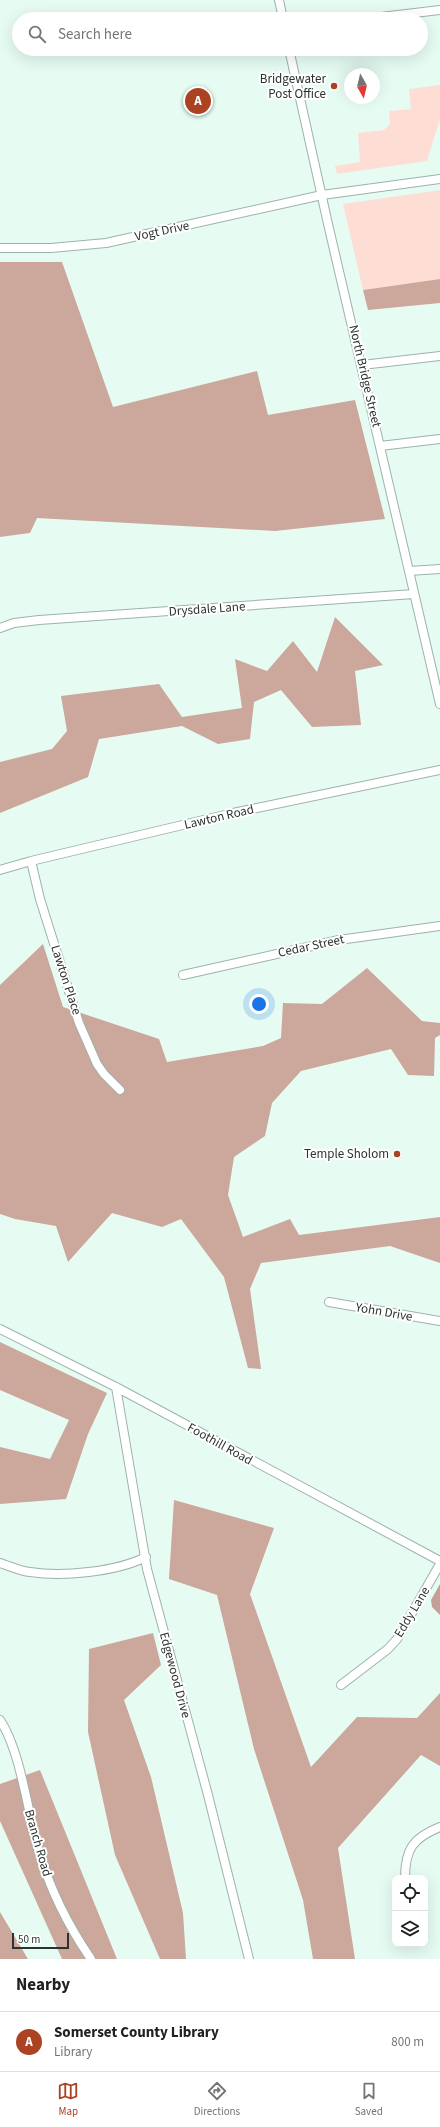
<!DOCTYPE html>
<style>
:root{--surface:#fff;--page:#f2f2f2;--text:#202124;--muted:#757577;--line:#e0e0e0;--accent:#ab4323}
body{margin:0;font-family:"Source Sans 3",sans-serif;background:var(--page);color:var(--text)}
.controls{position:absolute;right:12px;bottom:12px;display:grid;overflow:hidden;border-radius:8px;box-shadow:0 4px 16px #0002}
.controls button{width:36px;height:36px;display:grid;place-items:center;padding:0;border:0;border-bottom:1px solid var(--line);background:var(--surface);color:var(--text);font:20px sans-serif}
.compass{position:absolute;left:344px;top:68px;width:36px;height:36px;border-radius:50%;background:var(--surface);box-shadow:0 4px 16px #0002;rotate:172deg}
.scale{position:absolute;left:12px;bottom:10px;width:57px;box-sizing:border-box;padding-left:4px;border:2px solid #2b3330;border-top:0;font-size:11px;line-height:14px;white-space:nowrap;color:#2b3330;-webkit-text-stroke:3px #fff;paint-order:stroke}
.you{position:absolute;left:259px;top:1004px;width:14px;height:14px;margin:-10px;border:3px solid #fff;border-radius:50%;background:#1a73e8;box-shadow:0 0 0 6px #1a73e833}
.badge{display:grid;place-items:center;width:26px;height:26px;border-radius:50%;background:var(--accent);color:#fff;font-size:13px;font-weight:700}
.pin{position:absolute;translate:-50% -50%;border:2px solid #fff;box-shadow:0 1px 4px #0006}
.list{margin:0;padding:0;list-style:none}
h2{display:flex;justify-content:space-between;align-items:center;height:52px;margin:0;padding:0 16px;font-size:17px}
h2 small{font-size:13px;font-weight:400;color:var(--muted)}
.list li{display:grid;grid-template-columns:26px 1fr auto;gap:12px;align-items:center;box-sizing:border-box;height:60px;padding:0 16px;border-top:1px solid var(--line)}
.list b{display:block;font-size:15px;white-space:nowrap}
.list p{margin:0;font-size:13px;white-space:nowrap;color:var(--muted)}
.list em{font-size:13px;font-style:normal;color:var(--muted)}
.icon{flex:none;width:22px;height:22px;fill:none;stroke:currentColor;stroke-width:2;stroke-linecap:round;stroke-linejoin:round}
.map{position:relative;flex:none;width:440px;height:1959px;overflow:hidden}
.search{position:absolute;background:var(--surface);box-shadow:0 4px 16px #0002;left:12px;right:12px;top:12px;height:44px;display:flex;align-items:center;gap:10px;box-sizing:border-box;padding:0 14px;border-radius:22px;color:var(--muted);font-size:15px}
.sheet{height:112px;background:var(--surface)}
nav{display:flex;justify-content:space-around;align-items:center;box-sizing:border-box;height:56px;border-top:1px solid var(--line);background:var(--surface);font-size:11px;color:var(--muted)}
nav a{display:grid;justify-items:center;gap:2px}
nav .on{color:var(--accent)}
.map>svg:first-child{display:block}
.green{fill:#feded4}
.forest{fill:#cba79c}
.water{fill:#c39f95}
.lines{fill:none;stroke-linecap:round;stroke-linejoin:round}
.minor-casing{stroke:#9db2aa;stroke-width:10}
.minor{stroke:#fff;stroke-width:8}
.poi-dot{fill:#ab4323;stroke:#fff;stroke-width:1.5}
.labels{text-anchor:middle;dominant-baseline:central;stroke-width:4;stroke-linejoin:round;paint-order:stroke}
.poi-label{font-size:13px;fill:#2b3330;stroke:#fff;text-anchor:end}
.street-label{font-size:13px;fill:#2b3330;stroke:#fff}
</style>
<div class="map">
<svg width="440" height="1959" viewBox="0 0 440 1959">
<rect width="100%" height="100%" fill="#e6fcf3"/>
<!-- green -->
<path class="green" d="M 440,85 L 440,119 L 427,161 L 337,174 L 335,166 L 360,162 L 358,133 L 384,130 L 390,124 L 389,111 L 411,109 L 409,89 Z
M 440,190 L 440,279 L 363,290 L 343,204 Z"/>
<!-- forest -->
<path class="forest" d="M 0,262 L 62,262 L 113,407 L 257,371 L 268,415 L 355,400 L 385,519 L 275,531 L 37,518 L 30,533 L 0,537 Z
M 440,279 L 440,303 L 368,310 L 363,290 Z
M 335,617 L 383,665 L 355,671 L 361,725 L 312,727 L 281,690 L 254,702 L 250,739 L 218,744 L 182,726 L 99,739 L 88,777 L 0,813 L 0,762 L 52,749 L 67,731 L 61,696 L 159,684 L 182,717 L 242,708 L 235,659 L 267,671 L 293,641 L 317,672 Z
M 43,944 L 63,1007 L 159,1039 L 167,1062 L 263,1046 L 281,1038 L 283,1003 L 322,1004 L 367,968 L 422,1021 L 440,1023 L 440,1035 L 435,1038 L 434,1076 L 408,1075 L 391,1049 L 301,1071 L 272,1103 L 265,1136 L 234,1157 L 228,1195 L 243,1237 L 290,1219 L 299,1235 L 440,1217 L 440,1263 L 390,1246 L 261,1263 L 250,1289 L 261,1369 L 248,1368 L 224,1277 L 181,1219 L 162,1227 L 112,1213 L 68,1262 L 56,1226 L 15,1219 L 0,1214 L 0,985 Z
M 0,1342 L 107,1393 L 88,1434 L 66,1499 L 0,1504 L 0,1447 L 50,1459 L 69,1420 L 0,1390 Z
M 174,1500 L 274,1528 L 250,1594 L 311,1767 L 357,1717 L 417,1718 L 440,1693 L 440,1766 L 421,1755 L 338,1848 L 355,1959 L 313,1959 L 303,1900 L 254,1749 L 217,1595 L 169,1579 Z
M 153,1633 L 161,1665 L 124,1700 L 151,1777 L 183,1913 L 186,1959 L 160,1959 L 115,1855 L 88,1732 L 89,1649 Z
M 40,1770 L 117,1959 L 62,1959 L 0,1821 L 0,1784 Z
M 0,1912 L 28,1959 L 0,1959 Z"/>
<!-- water -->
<path class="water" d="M 440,1584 L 440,1615 L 432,1607 L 431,1600 Z"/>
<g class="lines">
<defs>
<path id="minor" d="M 279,0 L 283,19
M 364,19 L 440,10
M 289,49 L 328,224 L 440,704
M 0,248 L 51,248 L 106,243 L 322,195 L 440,179
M 362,365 L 440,356
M 380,446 L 440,439
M 409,571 L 440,569
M 0,628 L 14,623 L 39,620 L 414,594
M 31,861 L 40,899 L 79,1023 L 97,1064 L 104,1074 L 120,1090
M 0,870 L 31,861 L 233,813 L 440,770
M 183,975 L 339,940 L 440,926
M 329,1302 L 440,1321
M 0,1329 L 116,1387 L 440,1561
M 116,1387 L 147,1569 L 208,1795 L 249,1959
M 0,1563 C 10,1566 20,1571 30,1572 C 62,1577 116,1572 146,1557
M 341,1685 L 388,1649 L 397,1639 L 440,1564
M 0,1720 C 21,1751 28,1815 39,1852 C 51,1892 67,1924 91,1959
M 405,1878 C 405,1849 413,1838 440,1827"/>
</defs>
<!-- minor casing -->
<use href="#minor" class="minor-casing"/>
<!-- minor -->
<use href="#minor" class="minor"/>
</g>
<!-- markers -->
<g class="poi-dot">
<circle cx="334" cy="86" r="4"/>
<circle cx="397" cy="1154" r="4"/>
</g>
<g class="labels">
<!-- poi labels -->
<g class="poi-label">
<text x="326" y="79">Bridgewater<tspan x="326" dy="15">Post Office</tspan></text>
<text x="389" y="1154">Temple Sholom</text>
</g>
<!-- street labels -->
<g class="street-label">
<text transform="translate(162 231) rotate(-12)">Vogt Drive</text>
<text transform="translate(365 376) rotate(77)">North Bridge Street</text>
<text transform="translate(207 609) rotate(-4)">Drysdale Lane</text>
<text transform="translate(219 817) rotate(-13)">Lawton Road</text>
<text transform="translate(311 946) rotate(-12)">Cedar Street</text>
<text transform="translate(66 980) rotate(72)">Lawton Place</text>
<text transform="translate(384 1312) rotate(10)">Yohn Drive</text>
<text transform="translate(220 1444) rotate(29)">Foothill Road</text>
<text transform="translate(412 1612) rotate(-59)">Eddy Lane</text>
<text transform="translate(175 1675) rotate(75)">Edgewood Drive</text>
<text transform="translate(38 1843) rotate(74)">Branch Road</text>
</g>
</g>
</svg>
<div class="controls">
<button><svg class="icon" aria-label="locate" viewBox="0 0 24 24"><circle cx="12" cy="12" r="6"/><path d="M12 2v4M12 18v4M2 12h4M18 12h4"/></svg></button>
<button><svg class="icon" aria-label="layers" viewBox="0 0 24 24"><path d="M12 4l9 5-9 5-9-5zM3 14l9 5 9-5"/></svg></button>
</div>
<svg class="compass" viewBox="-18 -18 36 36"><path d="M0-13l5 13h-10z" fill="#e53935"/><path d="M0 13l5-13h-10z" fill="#757577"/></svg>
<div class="scale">50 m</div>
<div class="you"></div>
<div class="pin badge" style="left:198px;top:101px">A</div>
<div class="search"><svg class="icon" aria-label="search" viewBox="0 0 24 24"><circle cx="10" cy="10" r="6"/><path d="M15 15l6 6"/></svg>Search here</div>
</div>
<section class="sheet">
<h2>Nearby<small></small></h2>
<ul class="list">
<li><span class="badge">A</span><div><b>Somerset County Library</b><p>Library</p></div><em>800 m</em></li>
</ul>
</section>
<nav>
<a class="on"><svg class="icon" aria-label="map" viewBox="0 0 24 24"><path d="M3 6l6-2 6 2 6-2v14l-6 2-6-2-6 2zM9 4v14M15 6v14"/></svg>Map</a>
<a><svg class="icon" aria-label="directions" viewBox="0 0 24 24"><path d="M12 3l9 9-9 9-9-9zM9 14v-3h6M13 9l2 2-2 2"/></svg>Directions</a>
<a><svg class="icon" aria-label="saved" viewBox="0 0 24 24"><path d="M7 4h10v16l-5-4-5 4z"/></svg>Saved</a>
</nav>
